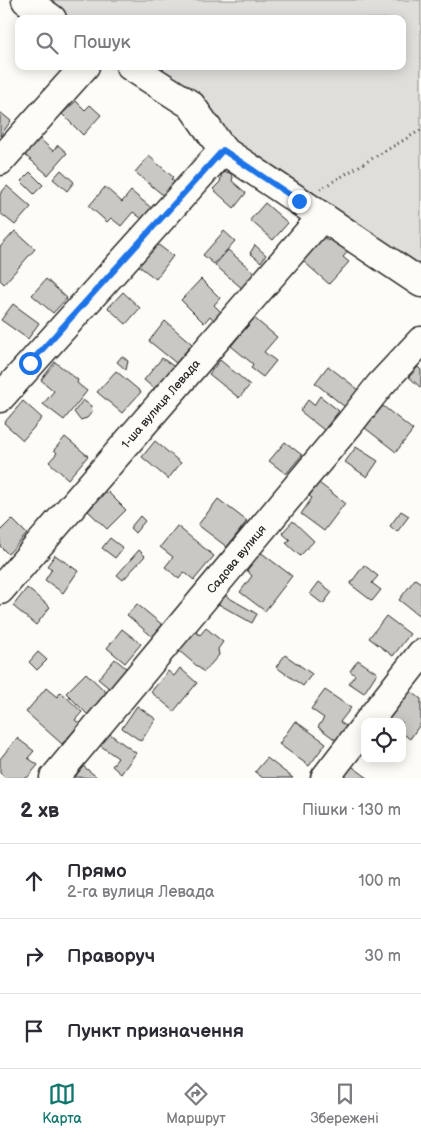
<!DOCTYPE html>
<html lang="uk">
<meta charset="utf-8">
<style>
:root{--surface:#fff;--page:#f7f7f7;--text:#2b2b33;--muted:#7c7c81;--line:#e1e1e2;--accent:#0f766e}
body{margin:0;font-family:"Balsamiq Sans",sans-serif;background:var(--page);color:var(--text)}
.controls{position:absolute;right:15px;bottom:15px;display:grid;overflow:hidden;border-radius:10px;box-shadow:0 2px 12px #0003}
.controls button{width:45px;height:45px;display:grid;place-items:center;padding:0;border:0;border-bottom:1px solid var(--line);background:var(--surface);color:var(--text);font:25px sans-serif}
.stop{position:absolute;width:15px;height:15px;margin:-11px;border:4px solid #1a73e8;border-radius:50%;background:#fff}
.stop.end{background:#1a73e8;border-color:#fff;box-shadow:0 1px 5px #0008}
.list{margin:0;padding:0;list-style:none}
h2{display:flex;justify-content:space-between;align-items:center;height:65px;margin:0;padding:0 20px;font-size:21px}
h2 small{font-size:16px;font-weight:400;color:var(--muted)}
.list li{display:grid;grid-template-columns:32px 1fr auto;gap:15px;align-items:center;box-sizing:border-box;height:75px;padding:0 20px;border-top:1px solid var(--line)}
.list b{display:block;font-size:19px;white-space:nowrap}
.list p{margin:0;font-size:16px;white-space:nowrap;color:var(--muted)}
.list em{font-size:16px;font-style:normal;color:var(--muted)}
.icon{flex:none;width:28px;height:28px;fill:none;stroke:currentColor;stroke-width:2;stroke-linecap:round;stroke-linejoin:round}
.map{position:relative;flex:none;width:421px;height:778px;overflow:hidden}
.search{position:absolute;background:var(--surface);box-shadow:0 2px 12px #0003;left:15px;right:15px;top:15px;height:55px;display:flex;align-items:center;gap:12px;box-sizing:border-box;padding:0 18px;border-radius:10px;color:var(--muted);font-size:19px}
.sheet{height:290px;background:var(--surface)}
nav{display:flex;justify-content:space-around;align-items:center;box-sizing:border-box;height:70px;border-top:1px solid var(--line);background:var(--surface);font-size:14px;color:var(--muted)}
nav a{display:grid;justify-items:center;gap:2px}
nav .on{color:var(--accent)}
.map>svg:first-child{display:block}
.green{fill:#dfdeda;stroke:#858482}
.building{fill:#c9c8c4;stroke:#2b2b2b}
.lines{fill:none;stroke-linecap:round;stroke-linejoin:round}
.minor-casing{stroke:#2b2b2b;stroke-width:31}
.path{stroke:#2b2b2b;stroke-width:3;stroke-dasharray:1 4;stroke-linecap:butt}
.minor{stroke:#fdfcf7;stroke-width:28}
.route{stroke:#1a73e8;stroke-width:6}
.labels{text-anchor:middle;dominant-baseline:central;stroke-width:4;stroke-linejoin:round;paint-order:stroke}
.street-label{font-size:12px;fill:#2b2b2b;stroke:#fdfcf7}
</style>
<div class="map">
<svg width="421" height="778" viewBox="0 0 421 778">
<rect width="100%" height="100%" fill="#fdfcf7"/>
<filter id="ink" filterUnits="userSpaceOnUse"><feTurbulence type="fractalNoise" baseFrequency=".02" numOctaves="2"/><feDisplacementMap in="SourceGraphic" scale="10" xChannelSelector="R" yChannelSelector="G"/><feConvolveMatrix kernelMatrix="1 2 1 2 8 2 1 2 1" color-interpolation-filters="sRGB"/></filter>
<g filter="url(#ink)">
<!-- green -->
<path class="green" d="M 26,0 L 421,0 L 421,283 L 130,66 L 402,66 L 402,19 L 52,19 Z"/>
<!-- building -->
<path class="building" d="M 76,101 L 85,110 L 90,105 L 101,115 L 83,135 L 62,114 Z
M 0,112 L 11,121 L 0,136 Z
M 39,138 L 53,151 L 58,145 L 67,153 L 48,175 L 25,155 Z
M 149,156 L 173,177 L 171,179 L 181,187 L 169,200 L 135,172 Z
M 61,170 L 74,182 L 67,191 L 53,179 Z
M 30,172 L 43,185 L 34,194 L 21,181 Z
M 226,172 L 230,173 L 233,177 L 232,181 L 246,193 L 234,208 L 213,189 L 220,182 L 222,173 Z
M 7,186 L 31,207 L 15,225 L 0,213 L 0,194 Z
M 105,187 L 122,202 L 131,191 L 155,211 L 146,222 L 133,212 L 121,226 L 111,218 L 107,222 L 89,206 Z
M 265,203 L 288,223 L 273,240 L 250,220 Z
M 15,231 L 35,249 L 4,284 L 0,280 L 0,247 Z
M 224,231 L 235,241 L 214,264 L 203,255 Z
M 335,233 L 352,247 L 343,257 L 349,262 L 329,284 L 302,260 L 323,237 L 328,241 Z
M 148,237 L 173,256 L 156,279 L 131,260 Z
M 255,245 L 266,255 L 261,262 L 250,253 Z
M 228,250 L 257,275 L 244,290 L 215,265 Z
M 46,279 L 67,298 L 53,313 L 32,295 Z
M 201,279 L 220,298 L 214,305 L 224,315 L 216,323 L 210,316 L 204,323 L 181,300 Z
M 123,292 L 140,308 L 126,324 L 108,308 Z
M 13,304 L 39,323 L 28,339 L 1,320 Z
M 254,318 L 277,337 L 264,352 L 276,361 L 263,377 L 251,368 L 253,364 L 231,346 Z
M 165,321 L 192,344 L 176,363 L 149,341 Z
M 122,356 L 128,361 L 126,370 L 117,362 Z
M 162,358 L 176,368 L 157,391 L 144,380 Z
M 220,360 L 250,385 L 239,398 L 209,374 Z
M 55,362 L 78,380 L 77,383 L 87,391 L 64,420 L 43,404 L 54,391 L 41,380 Z
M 328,366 L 359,390 L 345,407 L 315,383 Z
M 418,367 L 421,370 L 421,388 L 409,377 Z
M 116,371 L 141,392 L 122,413 L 97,392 Z
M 320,396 L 339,411 L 324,430 L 300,411 L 308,400 L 314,405 Z
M 83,400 L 91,406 L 92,412 L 87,418 L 80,420 L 74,412 Z
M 23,401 L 42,418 L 23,440 L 4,423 Z
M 383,406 L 413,430 L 396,452 L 365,428 Z
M 65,437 L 88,456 L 68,479 L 49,462 L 57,453 L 54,450 Z
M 155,441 L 181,463 L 168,479 L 142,457 Z
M 285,442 L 302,455 L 286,474 L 269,461 Z
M 356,447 L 378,461 L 367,477 L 345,462 Z
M 319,483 L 345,503 L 324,531 L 301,514 L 312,498 L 309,496 Z
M 107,491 L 126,510 L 107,529 L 88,511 Z
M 218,499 L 247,521 L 227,547 L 198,525 Z
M 401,511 L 409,516 L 397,532 L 390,526 Z
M 140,516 L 145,521 L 135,533 L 130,528 Z
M 12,519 L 27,534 L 8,554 L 0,546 L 0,531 Z
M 293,521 L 314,541 L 300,556 L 286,543 L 290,540 L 282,533 Z
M 177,526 L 214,556 L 194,580 L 184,572 L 179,579 L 165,567 L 173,557 L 160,547 Z
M 110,538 L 123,548 L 115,558 L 102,548 Z
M 139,550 L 145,556 L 123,580 L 117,575 Z
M 259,551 L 292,576 L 265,611 L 240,592 L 252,576 L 246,569 Z
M 55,555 L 78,571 L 63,593 L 45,580 L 52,569 L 47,566 Z
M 364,565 L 378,576 L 372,583 L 381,590 L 372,601 L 350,584 Z
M 415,579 L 421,583 L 421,617 L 399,600 Z
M 319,582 L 332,592 L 323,604 L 310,594 Z
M 27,588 L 50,607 L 36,625 L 13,606 Z
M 219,592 L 257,614 L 252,623 L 213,601 Z
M 137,604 L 165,627 L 155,639 L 127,615 Z
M 386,616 L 410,634 L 393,656 L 369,638 Z
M 206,628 L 223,642 L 218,649 L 219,655 L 204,672 L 177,649 L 193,630 L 200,635 Z
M 122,629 L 141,644 L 125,663 L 107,648 Z
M 38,652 L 47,660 L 37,670 L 29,662 Z
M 285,655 L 312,674 L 303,686 L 276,667 Z
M 115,659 L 132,673 L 115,693 L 98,679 Z
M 358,660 L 377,673 L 364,693 L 349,683 L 355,675 L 350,671 Z
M 180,668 L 197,683 L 174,711 L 151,692 L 168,671 L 174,676 Z
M 86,673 L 109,695 L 88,715 L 66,693 Z
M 405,687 L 421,699 L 421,723 L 410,739 L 402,733 L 402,722 L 386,722 L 382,719 Z
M 46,688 L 57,697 L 61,692 L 82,712 L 75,720 L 80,724 L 62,744 L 26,712 Z
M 325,690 L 351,708 L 340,722 L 350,729 L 340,743 L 318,727 L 324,718 L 311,709 Z
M 137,706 L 156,719 L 141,741 L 122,728 Z
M 295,721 L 326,743 L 309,766 L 279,744 Z
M 107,732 L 136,753 L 121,774 L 112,766 L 118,758 L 98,744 Z
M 17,738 L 34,751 L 28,758 L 38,765 L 27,778 L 6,778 L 0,773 L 0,759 Z
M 267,758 L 293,778 L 263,778 L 255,772 Z
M 350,765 L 368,778 L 341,778 Z
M 83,766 L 98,778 L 75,777 Z"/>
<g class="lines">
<defs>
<g id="minor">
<path d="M 26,0 L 52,19"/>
<path d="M 130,66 L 191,105 L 223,150 L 421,283"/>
<path d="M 0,161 L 85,66"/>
<path d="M 0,398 L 223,150"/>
<path id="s1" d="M 0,590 L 315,225 L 319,215"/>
<path d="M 368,722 L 421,654"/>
<path id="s2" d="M 54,778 L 350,423 L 380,385 L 421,341"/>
<path d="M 325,778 L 365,726"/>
</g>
</defs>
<!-- minor casing -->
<use href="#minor" class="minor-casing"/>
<!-- path -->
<path class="path" d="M 320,189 L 421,130"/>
<!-- minor -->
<use href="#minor" class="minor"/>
</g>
</g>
<g class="lines" filter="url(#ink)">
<!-- route -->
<path class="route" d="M 30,363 L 223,150 L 299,201"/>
</g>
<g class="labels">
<!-- street labels -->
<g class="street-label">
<text stroke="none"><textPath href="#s1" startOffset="246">1-ша вулиця Левада</textPath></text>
<text stroke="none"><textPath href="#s2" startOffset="285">Садова вулиця</textPath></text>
</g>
</g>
</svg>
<div class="controls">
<button><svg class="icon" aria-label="locate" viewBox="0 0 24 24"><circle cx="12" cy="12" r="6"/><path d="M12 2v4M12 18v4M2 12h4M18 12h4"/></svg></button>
</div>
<div class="stop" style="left:30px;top:363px"></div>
<div class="stop end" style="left:299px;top:201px"></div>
<div class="search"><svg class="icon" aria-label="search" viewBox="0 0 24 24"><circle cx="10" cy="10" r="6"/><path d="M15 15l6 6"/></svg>Пошук</div>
</div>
<section class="sheet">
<h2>2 хв<small>Пішки · 130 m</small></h2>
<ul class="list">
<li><svg class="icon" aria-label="ahead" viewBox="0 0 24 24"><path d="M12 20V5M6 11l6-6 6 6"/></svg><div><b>Прямо</b><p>2-га вулиця Левада</p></div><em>100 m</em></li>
<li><svg class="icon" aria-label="right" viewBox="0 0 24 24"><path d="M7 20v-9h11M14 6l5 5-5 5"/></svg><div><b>Праворуч</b></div><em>30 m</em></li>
<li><svg class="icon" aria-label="arrive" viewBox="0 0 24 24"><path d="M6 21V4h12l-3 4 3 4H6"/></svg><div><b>Пункт призначення</b></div></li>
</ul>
</section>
<nav>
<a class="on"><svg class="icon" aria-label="map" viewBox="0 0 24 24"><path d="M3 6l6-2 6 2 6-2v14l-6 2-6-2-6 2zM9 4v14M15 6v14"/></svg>Карта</a>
<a><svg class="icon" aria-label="directions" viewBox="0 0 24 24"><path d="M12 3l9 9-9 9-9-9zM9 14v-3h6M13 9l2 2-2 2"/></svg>Маршрут</a>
<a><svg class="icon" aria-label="saved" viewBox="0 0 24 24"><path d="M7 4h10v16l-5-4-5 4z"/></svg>Збережені</a>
</nav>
